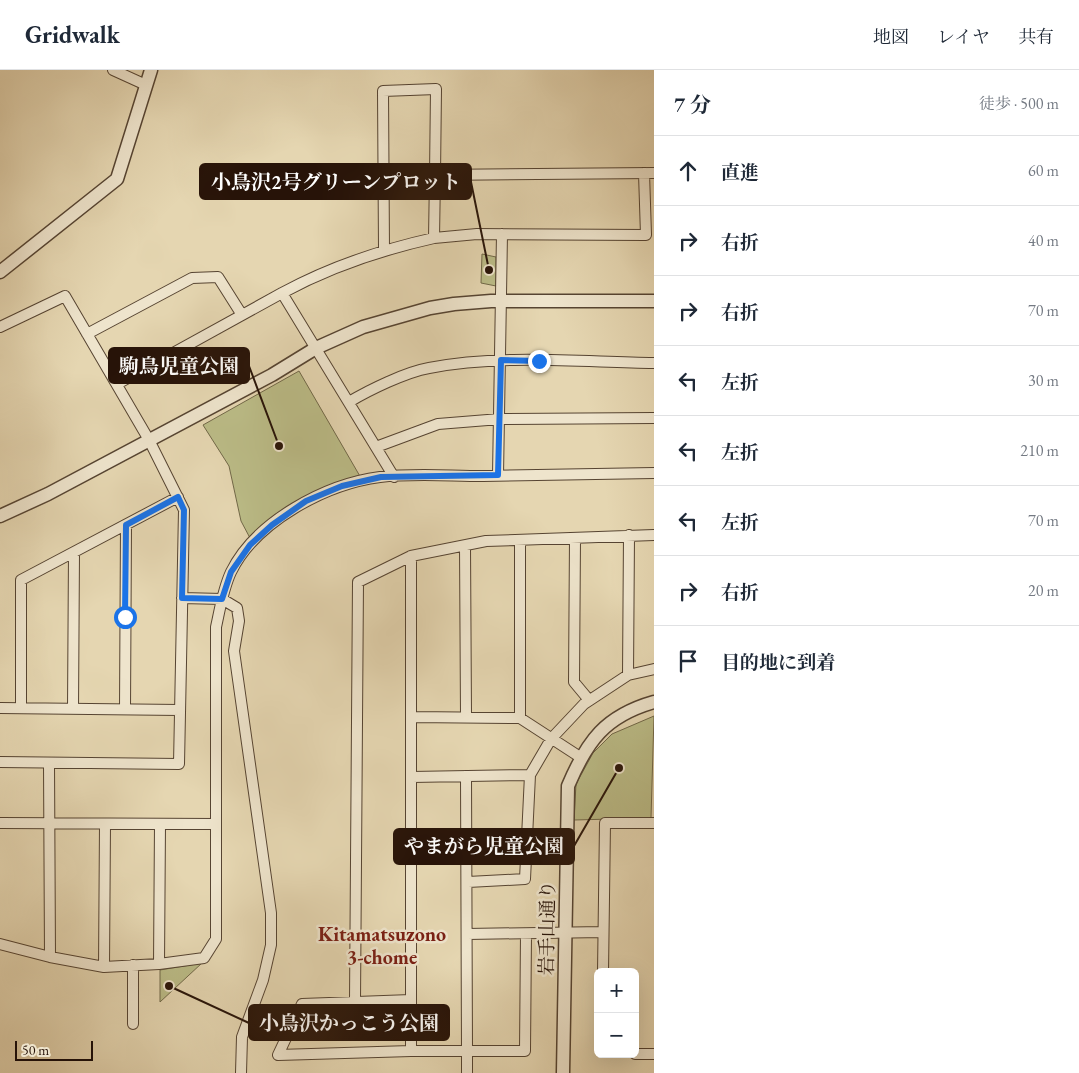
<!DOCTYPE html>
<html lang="ja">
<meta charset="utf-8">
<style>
:root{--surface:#fff;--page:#f2f2f3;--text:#1f2937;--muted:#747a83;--line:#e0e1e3}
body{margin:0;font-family:"EB Garamond","Noto Serif JP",serif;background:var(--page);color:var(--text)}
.controls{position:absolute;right:15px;bottom:15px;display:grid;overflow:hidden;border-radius:8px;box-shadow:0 5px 20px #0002}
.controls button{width:45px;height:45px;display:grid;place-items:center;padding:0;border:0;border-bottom:1px solid var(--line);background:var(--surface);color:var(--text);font:25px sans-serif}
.scale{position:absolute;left:15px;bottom:12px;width:78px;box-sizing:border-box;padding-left:5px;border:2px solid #271308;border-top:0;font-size:14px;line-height:18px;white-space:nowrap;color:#271308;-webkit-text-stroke:4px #eee4cc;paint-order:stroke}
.stop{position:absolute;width:15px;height:15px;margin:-11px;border:4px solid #1a73e8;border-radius:50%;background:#fff}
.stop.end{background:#1a73e8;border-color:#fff;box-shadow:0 1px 5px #0008}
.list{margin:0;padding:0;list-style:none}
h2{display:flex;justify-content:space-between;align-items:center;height:65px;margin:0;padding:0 20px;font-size:21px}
h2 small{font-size:16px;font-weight:400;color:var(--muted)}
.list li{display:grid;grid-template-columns:32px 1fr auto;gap:15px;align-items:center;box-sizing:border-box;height:70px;padding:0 20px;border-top:1px solid var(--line)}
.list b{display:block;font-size:19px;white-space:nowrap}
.list em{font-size:16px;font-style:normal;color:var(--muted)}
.icon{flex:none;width:28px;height:28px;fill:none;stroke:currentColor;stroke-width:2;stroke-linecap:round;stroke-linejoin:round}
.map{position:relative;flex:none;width:654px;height:1003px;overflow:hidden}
header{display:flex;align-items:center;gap:30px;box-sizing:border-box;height:70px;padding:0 25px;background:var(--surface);border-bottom:1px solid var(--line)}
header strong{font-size:24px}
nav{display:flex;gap:28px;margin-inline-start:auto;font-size:18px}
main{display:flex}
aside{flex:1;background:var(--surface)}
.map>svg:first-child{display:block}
.green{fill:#bbbc87;stroke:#716848}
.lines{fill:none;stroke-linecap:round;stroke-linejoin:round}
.minor-casing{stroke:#564432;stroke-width:12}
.tertiary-casing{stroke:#564432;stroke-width:15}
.minor{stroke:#eee4cc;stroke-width:10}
.tertiary{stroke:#eee4cc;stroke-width:12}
.route{stroke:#1a73e8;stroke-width:6}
.labels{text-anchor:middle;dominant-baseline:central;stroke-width:5;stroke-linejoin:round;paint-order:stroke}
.street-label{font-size:19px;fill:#271308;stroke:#eee4cc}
.neighbourhood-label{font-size:20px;font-weight:bold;fill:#7a1f14;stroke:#eee4cc}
.leader{fill:none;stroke:#271308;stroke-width:2}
.callout-dot{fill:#271308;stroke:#eee4cc;stroke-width:2}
.callout{fill:#271308;stroke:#271308;stroke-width:2}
.callout-label{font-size:20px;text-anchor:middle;font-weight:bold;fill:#fff}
</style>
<header>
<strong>Gridwalk</strong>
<nav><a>地図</a><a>レイヤ</a><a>共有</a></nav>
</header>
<main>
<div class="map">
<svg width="654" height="1003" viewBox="0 0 654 1003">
<rect width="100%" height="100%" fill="#e5d6b1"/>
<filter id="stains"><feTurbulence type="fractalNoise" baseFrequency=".004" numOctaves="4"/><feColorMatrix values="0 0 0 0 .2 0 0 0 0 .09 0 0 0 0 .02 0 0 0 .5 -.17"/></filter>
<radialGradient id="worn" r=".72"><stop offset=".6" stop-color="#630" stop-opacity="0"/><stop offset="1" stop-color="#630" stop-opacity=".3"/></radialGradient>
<!-- green -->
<path class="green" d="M 482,184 L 496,187 L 496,216 L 481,213 Z
M 299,301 L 361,408 L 298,432 L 250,468 L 241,451 L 229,396 L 203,355 Z
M 654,646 L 651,748 L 574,750 L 576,714 L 593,683 L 612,664 Z
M 202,893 L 160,932 L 160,900 Z"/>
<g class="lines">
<defs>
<path id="minor" d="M 113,0 L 146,15
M 434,168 L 477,164 L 646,165 L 644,103
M 384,180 L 383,21 L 436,19 L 435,105
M 0,257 L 65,226 L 149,370 L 184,440 L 179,694 L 0,692
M 87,264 L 192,208 L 218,207 L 242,245
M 117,314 L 282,223
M 349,332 C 369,320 406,302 429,298 C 502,284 580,292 654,293
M 376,377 L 438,354 L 500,349 L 654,348
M 498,405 L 502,164
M 394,407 L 282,223 C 330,197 380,180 434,168 L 435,105 L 654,103
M 575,468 L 574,612 L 589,630
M 465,476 L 466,646
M 182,528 L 222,529 L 237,538 L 239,551 L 234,581 L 271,843 L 271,875 L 263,910 L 242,967 L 241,1003
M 628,605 L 629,465
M 0,638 L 180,640
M 21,638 L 21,510 L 178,427
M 73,639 L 74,482
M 125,639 L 126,455
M 412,647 L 520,648 L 580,687
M 520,648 L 520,470
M 466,706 L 467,981 L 525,981 L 526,864
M 412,707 L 530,705
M 0,753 L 216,754
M 468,812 L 525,809 L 530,705 L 551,669 L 584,634 L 628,605 L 654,599
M 467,864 L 603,862
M 0,874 L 50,887 L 49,693
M 50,887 L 104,897 L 159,894 L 204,888 L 216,869 L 216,557 C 220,539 223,519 231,502 C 256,451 326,414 380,407 C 413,403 449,406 483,406 C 540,405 597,404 654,403
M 159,894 L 160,754
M 133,895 L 133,954
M 104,897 L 105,754
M 603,902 L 605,753 L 654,753
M 411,930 L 302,934 L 278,985 L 411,981
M 355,931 L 358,512 L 411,486
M 635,984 L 654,984
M 467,1003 L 467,981 L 411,981 L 411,486 L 486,471 L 654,465"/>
<path id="tertiary" d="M 0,202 L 117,109 L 151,0
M 0,446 L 48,424 L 272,305 L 316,278 L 363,257 L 430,238 L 454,234 L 491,231 L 654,231
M 563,1003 L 568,716 C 587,671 605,646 654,632"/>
</defs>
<!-- minor casing -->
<use href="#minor" class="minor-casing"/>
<!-- tertiary casing -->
<use href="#tertiary" class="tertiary-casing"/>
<!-- minor -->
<use href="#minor" class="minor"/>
<!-- tertiary -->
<use href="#tertiary" class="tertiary"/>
</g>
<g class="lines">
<!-- route -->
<path class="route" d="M 125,547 L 126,455 L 178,427 L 184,440 L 182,528 L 222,529 L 231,502 L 250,475 L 272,455 L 306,431 L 342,416 L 381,407 L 498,405 L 501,290 L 539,291"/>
</g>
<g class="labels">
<!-- street labels -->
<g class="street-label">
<text transform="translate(547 858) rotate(-89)">岩手山通り</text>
</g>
<!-- neighbourhood labels -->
<g class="neighbourhood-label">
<text x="382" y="864">Kitamatsuzono<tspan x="382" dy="23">3-chome</tspan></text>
</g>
</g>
<!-- callouts -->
<path class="leader" d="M489 200L471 112M279 376L249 296M619 698L574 776M169 916L249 953"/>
<g class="callout-dot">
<circle cx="489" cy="200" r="5"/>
<circle cx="279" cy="376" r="5"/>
<circle cx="619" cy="698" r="5"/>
<circle cx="169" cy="916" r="5"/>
</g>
<g class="callout">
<rect x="200" y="94" width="271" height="35" rx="5"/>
<rect x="109" y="278" width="140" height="35" rx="5"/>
<rect x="394" y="759" width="180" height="35" rx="5"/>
<rect x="249" y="935" width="200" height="35" rx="5"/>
</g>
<g class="callout-label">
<text x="336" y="119">小鳥沢2号グリーンプロット</text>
<text x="179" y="303">駒鳥児童公園</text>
<text x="484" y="783">やまがら児童公園</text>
<text x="349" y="960">小鳥沢かっこう公園</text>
</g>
<rect width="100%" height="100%" filter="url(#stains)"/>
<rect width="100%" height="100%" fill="url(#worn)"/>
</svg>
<div class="controls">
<button>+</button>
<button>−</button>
</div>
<div class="scale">50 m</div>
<div class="stop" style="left:125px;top:547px"></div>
<div class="stop end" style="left:539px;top:291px"></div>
</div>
<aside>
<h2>7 分<small>徒歩 · 500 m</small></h2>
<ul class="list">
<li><svg class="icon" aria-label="ahead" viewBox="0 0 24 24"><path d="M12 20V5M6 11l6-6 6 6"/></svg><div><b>直進</b></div><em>60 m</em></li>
<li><svg class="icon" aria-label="right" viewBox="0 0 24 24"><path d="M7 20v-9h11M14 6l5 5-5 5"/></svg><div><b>右折</b></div><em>40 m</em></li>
<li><svg class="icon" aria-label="right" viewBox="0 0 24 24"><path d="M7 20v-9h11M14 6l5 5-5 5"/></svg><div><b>右折</b></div><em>70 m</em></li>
<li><svg class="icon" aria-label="left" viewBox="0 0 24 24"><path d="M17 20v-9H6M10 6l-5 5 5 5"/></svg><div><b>左折</b></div><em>30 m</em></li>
<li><svg class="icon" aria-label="left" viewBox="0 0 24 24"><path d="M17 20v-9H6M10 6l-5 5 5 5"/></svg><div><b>左折</b></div><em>210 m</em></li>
<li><svg class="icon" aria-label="left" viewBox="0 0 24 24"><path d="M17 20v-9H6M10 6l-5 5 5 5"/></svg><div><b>左折</b></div><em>70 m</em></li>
<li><svg class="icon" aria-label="right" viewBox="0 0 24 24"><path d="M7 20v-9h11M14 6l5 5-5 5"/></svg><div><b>右折</b></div><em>20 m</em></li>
<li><svg class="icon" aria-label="arrive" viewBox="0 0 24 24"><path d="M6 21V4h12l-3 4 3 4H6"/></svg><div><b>目的地に到着</b></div></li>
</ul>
</aside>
</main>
